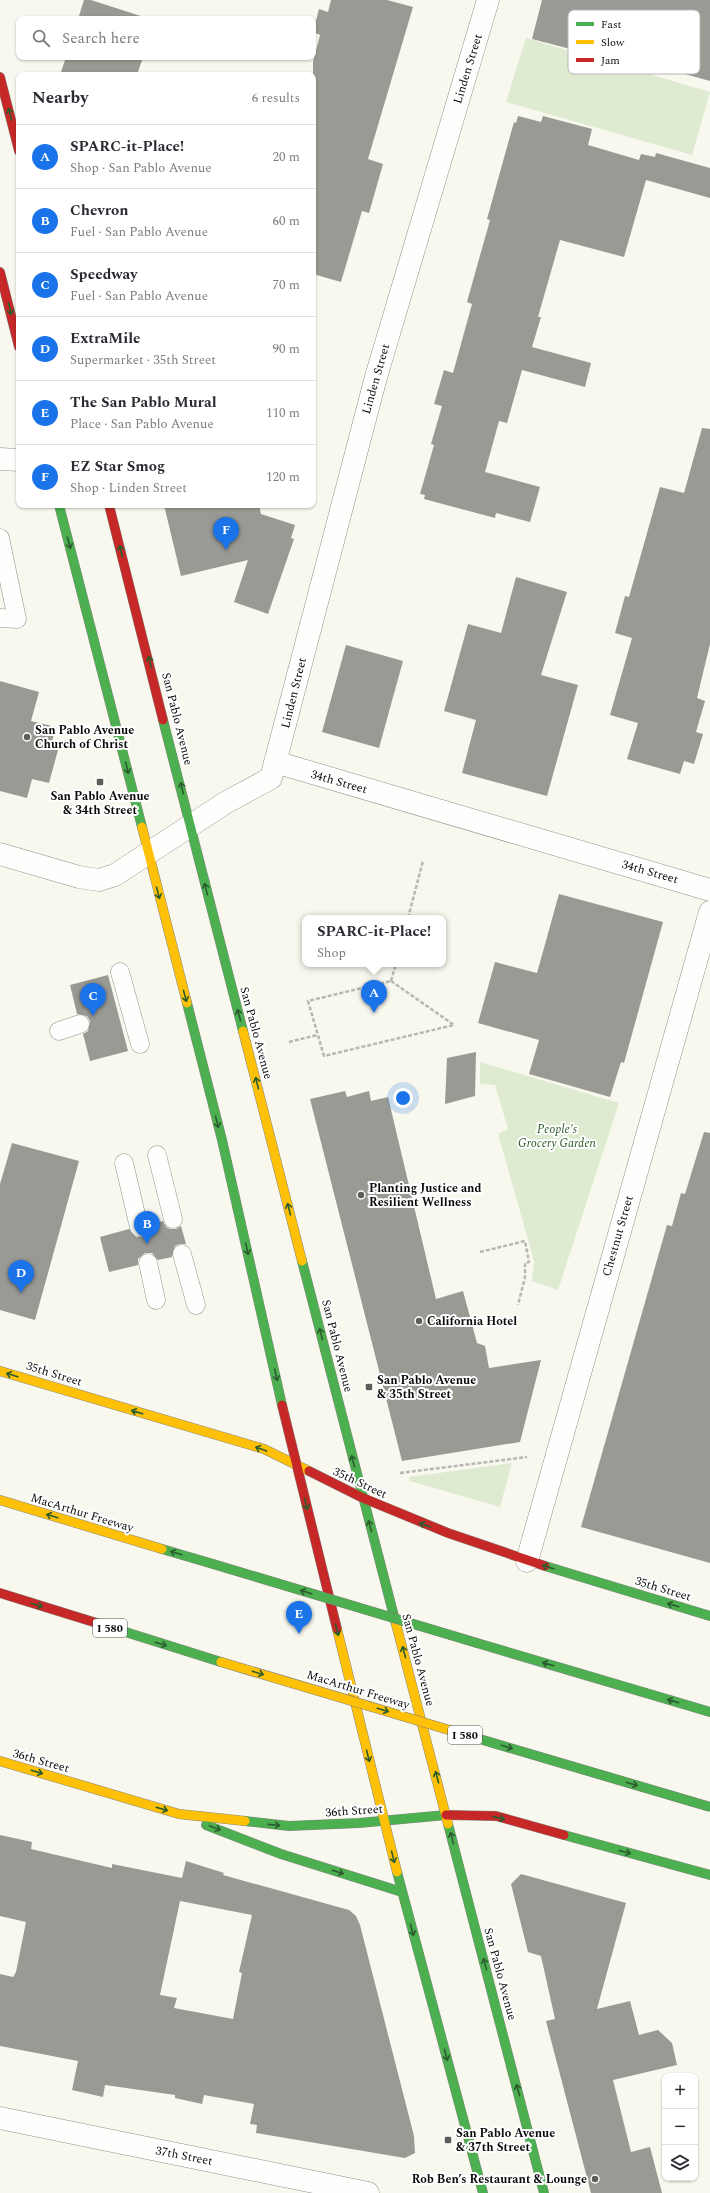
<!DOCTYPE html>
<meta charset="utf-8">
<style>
:root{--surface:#fff;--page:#f2f2f3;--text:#2b2b33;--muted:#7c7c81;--line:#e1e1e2;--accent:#1a73e8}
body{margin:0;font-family:Spectral,serif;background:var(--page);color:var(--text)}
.controls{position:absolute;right:12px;bottom:12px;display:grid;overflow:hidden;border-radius:8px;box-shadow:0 1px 3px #0004}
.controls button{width:36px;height:36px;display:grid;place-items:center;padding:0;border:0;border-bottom:1px solid var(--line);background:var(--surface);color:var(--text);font:20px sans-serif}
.you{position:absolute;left:403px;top:1098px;width:14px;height:14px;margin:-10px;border:3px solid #fff;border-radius:50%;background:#1a73e8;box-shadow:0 0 0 6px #1a73e833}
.badge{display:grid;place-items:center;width:26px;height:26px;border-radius:50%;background:var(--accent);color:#fff;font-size:13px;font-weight:700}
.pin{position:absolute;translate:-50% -33px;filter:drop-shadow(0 1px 2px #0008)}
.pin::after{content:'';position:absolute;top:21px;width:14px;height:12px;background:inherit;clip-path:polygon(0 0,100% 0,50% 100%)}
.popup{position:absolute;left:302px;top:915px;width:144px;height:52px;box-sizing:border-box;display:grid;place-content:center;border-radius:8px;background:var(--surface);filter:drop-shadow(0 1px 3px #0005);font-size:13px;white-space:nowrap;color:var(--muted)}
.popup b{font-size:15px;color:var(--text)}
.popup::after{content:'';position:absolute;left:50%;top:100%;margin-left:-8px;border:8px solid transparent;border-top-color:var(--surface)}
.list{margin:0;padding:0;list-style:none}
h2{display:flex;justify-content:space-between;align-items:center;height:52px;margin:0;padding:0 16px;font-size:17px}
h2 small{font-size:13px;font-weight:400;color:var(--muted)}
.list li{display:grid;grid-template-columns:26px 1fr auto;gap:12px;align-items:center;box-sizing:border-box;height:64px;padding:0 16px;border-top:1px solid var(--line)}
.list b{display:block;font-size:15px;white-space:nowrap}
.list p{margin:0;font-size:13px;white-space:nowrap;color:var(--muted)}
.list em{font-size:13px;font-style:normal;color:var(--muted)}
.icon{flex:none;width:22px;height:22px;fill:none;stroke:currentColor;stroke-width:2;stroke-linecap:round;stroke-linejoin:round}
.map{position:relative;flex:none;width:710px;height:2193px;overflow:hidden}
.search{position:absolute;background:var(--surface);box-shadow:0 1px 3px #0004;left:16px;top:16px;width:300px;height:44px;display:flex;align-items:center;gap:10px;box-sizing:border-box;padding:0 14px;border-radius:8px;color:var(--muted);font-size:15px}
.panel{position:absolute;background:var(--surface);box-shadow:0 1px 3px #0004;left:16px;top:72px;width:300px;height:436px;border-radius:8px}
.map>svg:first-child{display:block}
.green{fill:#deebd1}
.building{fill:#9a9a95;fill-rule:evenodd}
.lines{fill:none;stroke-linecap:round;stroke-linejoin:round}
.lane-casing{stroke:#91918d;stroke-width:19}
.street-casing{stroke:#91918d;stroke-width:23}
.fast-casing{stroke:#888884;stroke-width:10}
.slow-casing{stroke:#888884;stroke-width:10}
.jam-casing{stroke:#888884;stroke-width:10}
.path{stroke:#b7b7b5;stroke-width:2.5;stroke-dasharray:4 2;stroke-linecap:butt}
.lane{stroke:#fefefd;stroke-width:18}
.street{stroke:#fefefd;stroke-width:22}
.fast{stroke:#4caf50;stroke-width:9}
.slow{stroke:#ffc107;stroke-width:9}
.jam{stroke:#c62828;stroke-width:9}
.fast-bridge-casing{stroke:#7e7e7a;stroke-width:10;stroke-linecap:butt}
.slow-bridge-casing{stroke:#7e7e7a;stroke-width:10;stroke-linecap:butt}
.fast-bridge{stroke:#4caf50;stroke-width:9}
.slow-bridge{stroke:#ffc107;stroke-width:9}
.oneway{stroke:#2b5c2d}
.poi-dot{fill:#5d5d5a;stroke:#fff;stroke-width:1.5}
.labels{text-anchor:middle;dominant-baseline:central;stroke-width:4;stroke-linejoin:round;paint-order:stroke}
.shield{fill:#fff;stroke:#545454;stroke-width:1}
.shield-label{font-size:11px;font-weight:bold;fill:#0a0a0a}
.street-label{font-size:12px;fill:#0a0a0a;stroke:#fff}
.poi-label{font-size:12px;font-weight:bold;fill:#0a0a0a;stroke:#fff;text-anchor:start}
.park-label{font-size:12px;font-style:italic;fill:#285825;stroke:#fff}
.key{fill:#fff;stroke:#b6b6b6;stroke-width:1}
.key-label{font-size:11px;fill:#0a0a0a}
</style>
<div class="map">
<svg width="710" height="2193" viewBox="0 0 710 2193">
<rect width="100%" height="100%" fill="#f8f8ef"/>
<!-- green -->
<path class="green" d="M 526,38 L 710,92 L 692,155 L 506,102 Z
M 480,1062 L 619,1103 L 558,1290 L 532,1281 L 534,1262 L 529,1243 L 498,1134 L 508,1129 L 495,1085 L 480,1084 Z
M 512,1463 L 500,1507 L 410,1481 L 409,1477 Z"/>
<!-- building -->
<path class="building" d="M 84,0 L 91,0 L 150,19 L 78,19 Z
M 331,0 L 387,0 L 413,7 L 368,159 L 383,164 L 369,213 L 362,211 L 341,282 L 313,274 L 313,62 L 320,35 L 313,32 L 319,9 L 328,12 Z
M 542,0 L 710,0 L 710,81 L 580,45 L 578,51 L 532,39 Z
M 66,57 L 143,57 L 137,75 L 60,75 Z
M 518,116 L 541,122 L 543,116 L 592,129 L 588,145 L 639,160 L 641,154 L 655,157 L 656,153 L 710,168 L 710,198 L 646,180 L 624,257 L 560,240 L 538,317 L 541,317 L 532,347 L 591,363 L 585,387 L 522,370 L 507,423 L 499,421 L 485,472 L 540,487 L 530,522 L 496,513 L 495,518 L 424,499 L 425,495 L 420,494 L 434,445 L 431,444 L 442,406 L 434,404 L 444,370 L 453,373 L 472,304 L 467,302 L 490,220 L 487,219 L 514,122 L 516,123 Z
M 702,428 L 710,429 L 710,644 L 697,698 L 705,701 L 696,732 L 703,734 L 694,764 L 684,761 L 680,774 L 627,759 L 638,723 L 610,715 L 632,638 L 615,633 L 625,596 L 629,597 L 660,487 L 684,493 Z
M 164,505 L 259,505 L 261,514 L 295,525 L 291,538 L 294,539 L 268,614 L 234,602 L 248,560 L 181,576 Z
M 516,577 L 567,592 L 541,675 L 578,685 L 547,796 L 462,773 L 476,720 L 444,711 L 468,624 L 501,633 Z
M 346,645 L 403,661 L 379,748 L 322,732 Z
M 0,681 L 39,692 L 31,721 L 56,727 L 50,748 L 58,750 L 49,783 L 32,779 L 27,798 L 0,791 Z
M 559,894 L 663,922 L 624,1063 L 621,1062 L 610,1097 L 529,1074 L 539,1040 L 478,1023 L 495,962 L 537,973 Z
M 108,975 L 128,1051 L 90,1061 L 83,1034 L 88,1031 L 90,1021 L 87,1016 L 77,1014 L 70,985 Z
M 476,1052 L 475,1096 L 445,1104 L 447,1058 Z
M 345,1091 L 347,1097 L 369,1091 L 371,1101 L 388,1097 L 436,1299 L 463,1291 L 477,1343 L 485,1346 L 489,1368 L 541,1360 L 520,1442 L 402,1461 L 310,1099 Z
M 704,1132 L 710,1133 L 710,1563 L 581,1527 L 667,1225 L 672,1226 L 681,1193 L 685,1194 Z
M 12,1143 L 79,1161 L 35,1320 L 0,1310 L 0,1184 Z
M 163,1221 L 166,1227 L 170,1229 L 176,1229 L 181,1226 L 186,1244 L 180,1244 L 175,1246 L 172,1257 L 158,1260 L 152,1253 L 145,1253 L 138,1259 L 138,1265 L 109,1272 L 100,1237 L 129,1229 L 136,1237 L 142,1237 L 149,1230 L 149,1224 Z
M 0,1835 L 32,1842 L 31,1849 L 112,1868 L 112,1864 L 182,1878 L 186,1861 L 224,1873 L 223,1875 L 349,1910 L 356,1916 L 360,1925 L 414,2136 L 415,2153 L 405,2158 L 256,2133 L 257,2125 L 250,2124 L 254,2104 L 204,2095 L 202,2104 L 175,2098 L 175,2095 L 105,2085 L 103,2097 L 72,2090 L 78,2061 L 0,2046 L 0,1974 L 13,1977 L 16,1972 L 26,1922 L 0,1916 ZM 180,1901 L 252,1915 L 239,1972 L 242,1973 L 233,2019 L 174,2008 L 177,1998 L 160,1995 Z
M 521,1874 L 626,1903 L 597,2009 L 630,2001 L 639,2035 L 658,2030 L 672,2043 L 677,2065 L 613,2080 L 631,2152 L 650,2147 L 662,2193 L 591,2193 L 546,2021 L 555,2019 L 541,1956 L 528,1952 L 511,1884 Z"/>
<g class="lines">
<defs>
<path id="lane" d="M 0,538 L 17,619 L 0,618
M 120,972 L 140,1044
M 59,1031 L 80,1024
M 157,1155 L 173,1219
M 124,1163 L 139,1227
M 182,1254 L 196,1305
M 148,1263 L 156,1300"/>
<path id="street" d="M 0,459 L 19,460
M 275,762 L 710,890
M 0,854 L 79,877 L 99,880 L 115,875 L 225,803 L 271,778 L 376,377 L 488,0
M 527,1561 L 710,912
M 0,2118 L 368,2193"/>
<path id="fast" d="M 59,505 L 142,827
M 163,720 L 243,1031
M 187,1003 L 222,1140 L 282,1405
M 302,1261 L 396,1624
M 162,1549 L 213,1564
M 545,1566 L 710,1616
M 116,1629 L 221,1662
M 477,1643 L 710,1712
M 245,1821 L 289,1826 L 359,1823 L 446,1815
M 448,1824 L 544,2193
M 206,1825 L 281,1854 L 402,1892
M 564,1835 L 710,1875
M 397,1872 L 483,2193"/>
<path id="slow" d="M 142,827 L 187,1003
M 243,1031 L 302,1261
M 0,1371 L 264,1449 L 309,1471
M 0,1500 L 162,1549
M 396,1624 L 448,1824
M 337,1629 L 397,1872
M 0,1761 L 179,1814 L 245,1821"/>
<path id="jam" d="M 0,77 L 19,151
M 0,272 L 19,347
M 109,505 L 163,720
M 282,1405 L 337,1629
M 309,1471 L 363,1498
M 363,1498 L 448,1533 L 545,1566
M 0,1593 L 116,1629
M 446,1815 L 496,1816 L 564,1835"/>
</defs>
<!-- lane casing -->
<use href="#lane" class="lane-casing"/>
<!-- street casing -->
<use href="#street" class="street-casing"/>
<!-- fast casing -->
<use href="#fast" class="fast-casing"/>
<!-- slow casing -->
<use href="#slow" class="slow-casing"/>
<!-- jam casing -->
<use href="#jam" class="jam-casing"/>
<!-- path -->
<path class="path" d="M 408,918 L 423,861
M 391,981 L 454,1025 L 324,1056 L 308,1001 Z
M 391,981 L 396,964
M 289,1042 L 317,1035
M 480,1252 L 525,1241 L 529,1262 L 525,1263 L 525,1277 L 518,1305
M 400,1473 L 527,1457"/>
<!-- lane -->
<use href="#lane" class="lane"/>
<!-- street -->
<use href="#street" class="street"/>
<!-- fast -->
<use href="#fast" class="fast"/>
<!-- slow -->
<use href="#slow" class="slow"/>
<!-- jam -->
<use href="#jam" class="jam"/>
<defs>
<path id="fast-bridge" d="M 213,1564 L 477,1643
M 466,1735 L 710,1807"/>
<path id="slow-bridge" d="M 221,1662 L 466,1735"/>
</defs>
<!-- fast-bridge casing -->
<use href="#fast-bridge" class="fast-bridge-casing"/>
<!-- slow-bridge casing -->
<use href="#slow-bridge" class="slow-bridge-casing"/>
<!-- fast-bridge -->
<use href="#fast-bridge" class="fast-bridge"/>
<!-- slow-bridge -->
<use href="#slow-bridge" class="slow-bridge"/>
</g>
<!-- one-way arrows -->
<defs><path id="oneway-shaft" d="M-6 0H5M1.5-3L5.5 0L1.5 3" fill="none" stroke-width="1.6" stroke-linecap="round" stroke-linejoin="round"/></defs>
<g class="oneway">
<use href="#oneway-shaft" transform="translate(10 114) rotate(-104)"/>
<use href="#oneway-shaft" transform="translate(10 309) rotate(76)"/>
<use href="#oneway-shaft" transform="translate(69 543) rotate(75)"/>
<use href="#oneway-shaft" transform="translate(121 551) rotate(-104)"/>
<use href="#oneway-shaft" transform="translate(150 662) rotate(-104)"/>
<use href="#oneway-shaft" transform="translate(127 768) rotate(76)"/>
<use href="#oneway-shaft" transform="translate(182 788) rotate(-103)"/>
<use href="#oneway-shaft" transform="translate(206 889) rotate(-104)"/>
<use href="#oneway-shaft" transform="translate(158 893) rotate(76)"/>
<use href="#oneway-shaft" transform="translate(185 996) rotate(75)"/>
<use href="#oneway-shaft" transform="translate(239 1015) rotate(-105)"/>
<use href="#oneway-shaft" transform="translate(257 1083) rotate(-104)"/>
<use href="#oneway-shaft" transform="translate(217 1122) rotate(76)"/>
<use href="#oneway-shaft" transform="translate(289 1209) rotate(-104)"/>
<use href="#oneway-shaft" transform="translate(247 1249) rotate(77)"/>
<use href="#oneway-shaft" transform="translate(321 1334) rotate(-104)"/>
<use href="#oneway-shaft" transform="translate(12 1375) rotate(-163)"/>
<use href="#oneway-shaft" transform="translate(276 1375) rotate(77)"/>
<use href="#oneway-shaft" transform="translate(137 1412) rotate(-164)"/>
<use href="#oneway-shaft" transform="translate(261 1449) rotate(-160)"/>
<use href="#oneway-shaft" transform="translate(353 1461) rotate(-105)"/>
<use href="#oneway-shaft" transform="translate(306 1504) rotate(76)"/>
<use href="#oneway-shaft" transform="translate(52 1516) rotate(-163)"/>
<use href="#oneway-shaft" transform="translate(425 1525) rotate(-161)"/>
<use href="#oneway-shaft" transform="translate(370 1526) rotate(-105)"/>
<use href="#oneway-shaft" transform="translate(176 1553) rotate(-163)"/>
<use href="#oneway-shaft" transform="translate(548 1567) rotate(-163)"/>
<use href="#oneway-shaft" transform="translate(306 1592) rotate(-163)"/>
<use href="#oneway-shaft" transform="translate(37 1605) rotate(17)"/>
<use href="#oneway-shaft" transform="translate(673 1605) rotate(-163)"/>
<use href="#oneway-shaft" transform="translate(337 1630) rotate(76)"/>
<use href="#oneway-shaft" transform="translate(161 1644) rotate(17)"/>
<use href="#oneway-shaft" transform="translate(404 1652) rotate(-105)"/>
<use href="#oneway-shaft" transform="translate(548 1664) rotate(-164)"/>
<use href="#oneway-shaft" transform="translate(258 1673) rotate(17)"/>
<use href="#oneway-shaft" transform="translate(673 1701) rotate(-164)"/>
<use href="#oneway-shaft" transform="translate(383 1710) rotate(17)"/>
<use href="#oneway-shaft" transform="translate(507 1747) rotate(17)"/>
<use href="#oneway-shaft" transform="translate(368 1756) rotate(76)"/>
<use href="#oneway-shaft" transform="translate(37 1772) rotate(16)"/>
<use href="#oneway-shaft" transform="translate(437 1777) rotate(-105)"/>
<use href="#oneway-shaft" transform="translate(632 1784) rotate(16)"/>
<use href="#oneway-shaft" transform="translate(162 1809) rotate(16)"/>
<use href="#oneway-shaft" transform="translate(499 1818) rotate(13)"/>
<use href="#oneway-shaft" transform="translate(274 1825) rotate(6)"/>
<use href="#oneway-shaft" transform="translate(215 1828) rotate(22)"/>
<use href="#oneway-shaft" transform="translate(452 1838) rotate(-104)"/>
<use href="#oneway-shaft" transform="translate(625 1852) rotate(15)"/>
<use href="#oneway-shaft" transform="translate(393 1857) rotate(76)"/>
<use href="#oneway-shaft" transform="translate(338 1872) rotate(17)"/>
<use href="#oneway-shaft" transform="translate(412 1930) rotate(75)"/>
<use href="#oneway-shaft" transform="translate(485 1964) rotate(-105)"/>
<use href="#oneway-shaft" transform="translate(446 2055) rotate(75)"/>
<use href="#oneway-shaft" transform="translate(518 2090) rotate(-105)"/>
</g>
<!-- markers -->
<g class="poi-dot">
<circle cx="27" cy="737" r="4"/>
<rect x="96" y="778" width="8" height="8" rx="2"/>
<circle cx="361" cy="1195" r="4"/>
<circle cx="419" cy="1321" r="4"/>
<rect x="365" y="1383" width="8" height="8" rx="2"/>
<rect x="444" y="2136" width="8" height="8" rx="2"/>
<circle cx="595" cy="2179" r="4"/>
</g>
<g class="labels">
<!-- shield labels -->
<g class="shield">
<rect x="93" y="1619" width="34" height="18" rx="3"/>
<rect x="448" y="1726" width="34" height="18" rx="3"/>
</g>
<g class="shield-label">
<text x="110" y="1628">I 580</text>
<text x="465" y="1735">I 580</text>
</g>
<!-- street labels -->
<g class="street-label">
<text transform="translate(468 69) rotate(-73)">Linden Street</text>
<text transform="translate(376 379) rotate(-74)">Linden Street</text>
<text transform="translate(294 693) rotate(-76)">Linden Street</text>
<text transform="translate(177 719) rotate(76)">San Pablo Avenue</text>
<text transform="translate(339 782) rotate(16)">34th Street</text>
<text transform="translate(650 872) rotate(16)">34th Street</text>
<text transform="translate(256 1033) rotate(75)">San Pablo Avenue</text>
<text transform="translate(618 1236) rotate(-74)">Chestnut Street</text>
<text transform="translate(337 1346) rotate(76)">San Pablo Avenue</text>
<text transform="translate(54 1374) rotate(17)">35th Street</text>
<text transform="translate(360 1483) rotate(25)">35th Street</text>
<text transform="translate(82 1513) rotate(17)">MacArthur Freeway</text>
<text transform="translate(663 1589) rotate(17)">35th Street</text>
<text transform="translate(418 1660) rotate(75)">San Pablo Avenue</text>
<text transform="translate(358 1690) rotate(17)">MacArthur Freeway</text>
<text transform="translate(41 1761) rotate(16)">36th Street</text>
<text transform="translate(354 1811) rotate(-4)">36th Street</text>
<text transform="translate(500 1974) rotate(75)">San Pablo Avenue</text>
<text transform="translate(184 2156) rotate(11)">37th Street</text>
</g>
<!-- poi labels -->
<g class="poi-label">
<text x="35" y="730">San Pablo Avenue<tspan x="35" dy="14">Church of Christ</tspan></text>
<text x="100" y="796" text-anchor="middle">San Pablo Avenue<tspan x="100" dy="14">&amp; 34th Street</tspan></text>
<text x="369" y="1188">Planting Justice and<tspan x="369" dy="14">Resilient Wellness</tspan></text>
<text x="427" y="1321">California Hotel</text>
<text x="377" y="1380">San Pablo Avenue<tspan x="377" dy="14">&amp; 35th Street</tspan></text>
<text x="456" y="2133">San Pablo Avenue<tspan x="456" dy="14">&amp; 37th Street</tspan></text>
<text x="587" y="2179" text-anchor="end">Rob Ben’s Restaurant &amp; Lounge</text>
</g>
<!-- park labels -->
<g class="park-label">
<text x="557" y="1129">People's<tspan x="557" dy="14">Grocery Garden</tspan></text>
</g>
</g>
<!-- legend -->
<rect x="568" y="10" width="132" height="64" rx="6" class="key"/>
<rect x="576" y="22" width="18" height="4" fill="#4caf50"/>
<rect x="576" y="40" width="18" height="4" fill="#ffc107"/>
<rect x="576" y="58" width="18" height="4" fill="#c62828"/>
<g class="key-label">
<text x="601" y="28">Fast</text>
<text x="601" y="46">Slow</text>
<text x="601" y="64">Jam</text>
</g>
</svg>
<div class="controls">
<button>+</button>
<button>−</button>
<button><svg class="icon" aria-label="layers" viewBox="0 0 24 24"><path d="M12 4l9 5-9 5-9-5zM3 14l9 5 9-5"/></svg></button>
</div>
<div class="you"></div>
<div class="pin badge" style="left:374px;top:1013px">A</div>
<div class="popup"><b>SPARC-it-Place!</b>Shop</div>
<div class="pin badge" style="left:147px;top:1244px">B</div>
<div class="pin badge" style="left:93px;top:1016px">C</div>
<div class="pin badge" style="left:21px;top:1293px">D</div>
<div class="pin badge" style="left:299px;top:1634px">E</div>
<div class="pin badge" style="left:226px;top:550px">F</div>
<div class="search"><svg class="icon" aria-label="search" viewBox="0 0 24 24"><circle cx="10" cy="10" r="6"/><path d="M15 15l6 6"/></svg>Search here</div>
<section class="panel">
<h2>Nearby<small>6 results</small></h2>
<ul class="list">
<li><span class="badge">A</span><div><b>SPARC-it-Place!</b><p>Shop · San Pablo Avenue</p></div><em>20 m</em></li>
<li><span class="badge">B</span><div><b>Chevron</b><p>Fuel · San Pablo Avenue</p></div><em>60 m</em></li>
<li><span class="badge">C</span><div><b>Speedway</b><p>Fuel · San Pablo Avenue</p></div><em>70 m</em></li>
<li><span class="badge">D</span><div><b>ExtraMile</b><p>Supermarket · 35th Street</p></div><em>90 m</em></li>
<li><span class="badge">E</span><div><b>The San Pablo Mural</b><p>Place · San Pablo Avenue</p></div><em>110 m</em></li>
<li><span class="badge">F</span><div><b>EZ Star Smog</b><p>Shop · Linden Street</p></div><em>120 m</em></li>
</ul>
</section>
</div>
